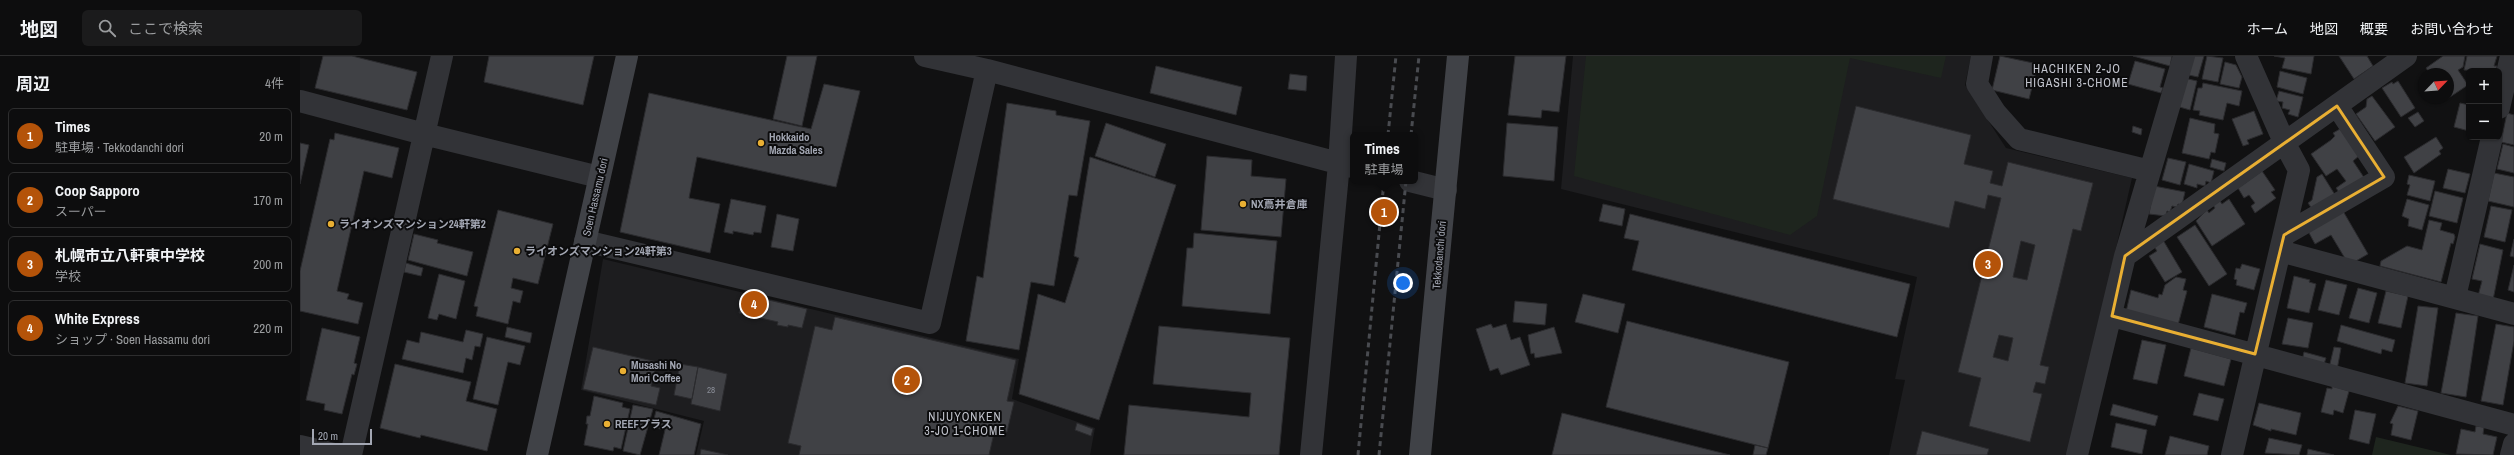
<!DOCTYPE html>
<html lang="ja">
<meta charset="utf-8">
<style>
:root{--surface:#0d0d0e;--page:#1b1b1c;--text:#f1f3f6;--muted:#9a9c9e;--line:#2d2d2e;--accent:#b45309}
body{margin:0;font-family:"Archivo Narrow","Noto Sans JP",sans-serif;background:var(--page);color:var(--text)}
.controls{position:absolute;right:12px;top:12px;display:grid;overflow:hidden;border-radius:6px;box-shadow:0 1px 3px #0004}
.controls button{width:36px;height:36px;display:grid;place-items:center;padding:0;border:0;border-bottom:1px solid var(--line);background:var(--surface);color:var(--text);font:20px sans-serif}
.compass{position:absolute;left:2118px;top:12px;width:36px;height:36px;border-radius:50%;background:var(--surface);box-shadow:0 1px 3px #0004;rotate:65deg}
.scale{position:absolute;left:12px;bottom:10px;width:60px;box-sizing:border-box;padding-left:4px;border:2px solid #a3a7b3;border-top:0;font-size:11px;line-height:14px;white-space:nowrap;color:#a3a7b3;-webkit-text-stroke:3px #0c0c0d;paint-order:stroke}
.you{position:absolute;left:1103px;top:227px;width:14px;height:14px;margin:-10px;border:3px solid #fff;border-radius:50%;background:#1a73e8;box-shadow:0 0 0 6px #1a73e833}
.badge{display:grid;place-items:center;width:26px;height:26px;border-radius:50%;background:var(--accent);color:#fff;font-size:13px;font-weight:700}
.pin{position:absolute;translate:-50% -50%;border:2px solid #fff;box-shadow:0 1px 4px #0006}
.popup{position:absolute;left:1050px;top:76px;width:68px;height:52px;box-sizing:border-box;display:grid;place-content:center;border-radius:6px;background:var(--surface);filter:drop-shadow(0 1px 3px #0005);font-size:13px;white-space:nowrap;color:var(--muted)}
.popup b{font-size:15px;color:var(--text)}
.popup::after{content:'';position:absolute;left:50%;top:100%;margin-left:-8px;border:8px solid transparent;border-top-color:var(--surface)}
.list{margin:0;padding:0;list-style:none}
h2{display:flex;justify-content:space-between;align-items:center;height:52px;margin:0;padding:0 16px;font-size:17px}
h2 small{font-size:13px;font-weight:400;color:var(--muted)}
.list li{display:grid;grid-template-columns:26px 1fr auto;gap:12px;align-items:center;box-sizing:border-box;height:56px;margin:0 8px 8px;padding:0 8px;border:1px solid var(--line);border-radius:6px}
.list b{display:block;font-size:15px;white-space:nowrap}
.list p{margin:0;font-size:13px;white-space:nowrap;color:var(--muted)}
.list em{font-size:13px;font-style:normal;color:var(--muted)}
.icon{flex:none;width:22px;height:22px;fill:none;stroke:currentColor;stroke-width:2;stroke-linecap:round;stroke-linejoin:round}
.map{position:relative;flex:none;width:2214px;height:399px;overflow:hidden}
header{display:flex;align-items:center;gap:24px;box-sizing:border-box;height:56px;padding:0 20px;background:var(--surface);border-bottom:1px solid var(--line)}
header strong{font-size:19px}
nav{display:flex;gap:22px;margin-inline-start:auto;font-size:14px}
.search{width:280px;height:36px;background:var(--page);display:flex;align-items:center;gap:10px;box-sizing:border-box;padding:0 14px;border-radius:6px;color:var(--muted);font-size:15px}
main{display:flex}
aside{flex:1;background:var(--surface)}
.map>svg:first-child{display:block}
.built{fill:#1d1d1f}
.green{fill:#1e251e}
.building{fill:#404145;stroke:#2b2b2e;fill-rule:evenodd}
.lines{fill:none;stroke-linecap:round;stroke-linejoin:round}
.street{stroke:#323337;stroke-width:22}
.secondary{stroke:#404247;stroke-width:22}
.rail{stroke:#494b50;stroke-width:3;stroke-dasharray:5 4;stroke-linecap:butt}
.marked{fill:none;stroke:#e9af33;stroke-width:3;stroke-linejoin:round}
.poi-dot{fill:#e9af33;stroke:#0c0c0d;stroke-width:1.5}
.labels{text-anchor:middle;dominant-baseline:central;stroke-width:4;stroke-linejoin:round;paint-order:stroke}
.number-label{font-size:9px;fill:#8a8e98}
.poi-label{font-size:11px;font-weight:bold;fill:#a3a7b3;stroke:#0c0c0d;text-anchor:start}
.street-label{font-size:11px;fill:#a3a7b3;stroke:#0c0c0d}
.neighbourhood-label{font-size:12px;letter-spacing:1px;fill:#c4c6cf;stroke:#0c0c0d}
</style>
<header>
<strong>地図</strong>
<div class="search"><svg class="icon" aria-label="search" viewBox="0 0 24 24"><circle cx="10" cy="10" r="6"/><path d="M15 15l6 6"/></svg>ここで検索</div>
<nav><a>ホーム</a><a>地図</a><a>概要</a><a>お問い合わせ</a></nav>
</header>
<main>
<aside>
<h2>周辺<small>4件</small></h2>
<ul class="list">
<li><span class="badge">1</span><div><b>Times</b><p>駐車場 · Tekkodanchi dori</p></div><em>20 m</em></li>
<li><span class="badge">2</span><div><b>Coop Sapporo</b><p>スーパー</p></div><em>170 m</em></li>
<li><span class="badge">3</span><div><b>札幌市立八軒東中学校</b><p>学校</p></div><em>200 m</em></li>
<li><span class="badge">4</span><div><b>White Express</b><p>ショップ · Soen Hassamu dori</p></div><em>220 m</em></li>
</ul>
</aside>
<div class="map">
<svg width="2214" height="399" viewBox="0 0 2214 399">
<rect width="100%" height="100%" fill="#111112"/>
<!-- built -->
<path class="built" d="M 1273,0 L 1671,0 L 1665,29 L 1706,92 L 1832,122 L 1769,399 L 1589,399 L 1605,324 L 1595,323 L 1617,221 L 1261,133 Z
M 303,203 L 719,303 L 712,343 L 795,372 L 790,399 L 396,399 L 404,365 L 281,334 Z"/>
<!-- green -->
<path class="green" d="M 1286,0 L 1646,0 L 1641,22 L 1550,2 L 1517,160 L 1490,179 L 1274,120 Z
M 2076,381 L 2151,399 L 2072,399 Z"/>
<!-- building -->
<path class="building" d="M 23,0 L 52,0 L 117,16 L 107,54 L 15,32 Z
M 189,0 L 294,0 L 283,49 L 184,26 Z
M 487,0 L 517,0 L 502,70 L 473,63 Z
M 1215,0 L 1266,0 L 1259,56 L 1242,54 L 1241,62 L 1208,59 Z
M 1700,0 L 1738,8 L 1729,43 L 1692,34 Z
M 1833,0 L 1872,0 L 1870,10 Z
M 1889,0 L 1904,0 L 1898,21 L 1884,18 Z
M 1907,0 L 1923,2 L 1918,26 L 1902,23 Z
M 1974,0 L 2014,0 L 2011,18 L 1982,12 L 1985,2 Z
M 2039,0 L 2067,0 L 2073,10 L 2054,23 Z
M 2143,0 L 2165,0 L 2163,11 L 2158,14 L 2168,29 L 2147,43 L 2148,18 L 2130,18 L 2126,12 Z
M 2167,0 L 2197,0 L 2194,10 L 2197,10 L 2196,15 L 2164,14 Z
M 1835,5 L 1865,13 L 1860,31 L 1863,32 L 1861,37 L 1828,28 Z
M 1925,6 L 1936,9 L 1942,21 L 1939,32 L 1920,28 Z
M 856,10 L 942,31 L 936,59 L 850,37 Z
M 1980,15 L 2007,22 L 2003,38 L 1977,31 Z
M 990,18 L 1007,20 L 1006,35 L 988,33 Z
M 1884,22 L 1897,25 L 1890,54 L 1876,50 Z
M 2098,25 L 2115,52 L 2101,61 L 2082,32 L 2092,26 L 2093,28 Z
M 1903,27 L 1942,35 L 1939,50 L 1927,47 L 1923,64 L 1899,59 L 1900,55 L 1893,54 L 1898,32 L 1902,32 Z
M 524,28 L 560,35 L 536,131 L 397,101 L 389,142 L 420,148 L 410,197 L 320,176 L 349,37 L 511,73 Z
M 1979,35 L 2003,41 L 1998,61 L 1988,58 L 1990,54 L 1982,52 L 1983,46 L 1976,45 Z
M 2072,40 L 2095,71 L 2075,85 L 2056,58 L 2066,51 L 2067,43 Z
M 707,47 L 756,55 L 756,59 L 790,65 L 777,140 L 769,139 L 754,230 L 731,226 L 719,294 L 666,285 L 677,220 L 683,222 Z
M 2160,47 L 2169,49 L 2169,75 L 2154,71 Z
M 1556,50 L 1671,79 L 1664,108 L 1693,115 L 1690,127 L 1702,130 L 1708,106 L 1793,127 L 1781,175 L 1773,173 L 1762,219 L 1740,309 L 1749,311 L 1745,328 L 1736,326 L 1733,336 L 1742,338 L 1730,386 L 1669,370 L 1681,322 L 1658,316 L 1701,142 L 1688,139 L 1685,153 L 1655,145 L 1649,172 L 1533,143 ZM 1721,185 L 1735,189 L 1727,224 L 1713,221 ZM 1699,279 L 1713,282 L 1708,305 L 1693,301 Z
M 1954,55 L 1963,78 L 1947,84 L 1949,88 L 1943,90 L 1932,63 Z
M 2118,56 L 2124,65 L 2115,71 L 2108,62 Z
M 2207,57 L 2214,59 L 2214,89 L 2201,86 Z
M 1890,62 L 1915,68 L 1914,77 L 1919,78 L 1915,97 L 1911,96 L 1909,103 L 1882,97 Z
M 806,67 L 866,88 L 855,121 L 795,100 Z
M 1207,67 L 1258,71 L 1254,125 L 1203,120 Z
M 1833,70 L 1842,73 L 1841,79 L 1832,76 Z
M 2040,73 L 2060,99 L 2053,105 L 2065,123 L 2041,139 L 2036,132 L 2046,125 L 2037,113 L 2026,120 L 2011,98 L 2031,84 L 2035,80 L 2033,77 Z
M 35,77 L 99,92 L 92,122 L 64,115 L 37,235 L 49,238 L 47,243 L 63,247 L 58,268 L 0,255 L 0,215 L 30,83 L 34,84 Z
M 2136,81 L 2143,92 L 2139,95 L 2141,98 L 2114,117 L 2104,101 Z
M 0,87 L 9,89 L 0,128 Z
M 2203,88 L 2214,91 L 2214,117 L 2197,113 Z
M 907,100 L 952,104 L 951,120 L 986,123 L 981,181 L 901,174 Z
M 790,101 L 876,129 L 799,364 L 719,338 L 738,238 L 765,247 L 779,202 L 774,200 Z
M 1868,102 L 1886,106 L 1880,129 L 1862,124 Z
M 1912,103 L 1926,107 L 1924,115 L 1910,111 Z
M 1889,108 L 1914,115 L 1911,127 L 1906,125 L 1905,130 L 1897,128 L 1897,132 L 1884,128 Z
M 2148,113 L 2170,118 L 2165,137 L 2143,132 Z
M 1962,115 L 1975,134 L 1971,136 L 1976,142 L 1955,157 L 1951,150 L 1955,147 L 1949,139 L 1944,142 L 1938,132 Z
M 2194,117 L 2214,121 L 2214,151 L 2188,145 Z
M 2022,118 L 2037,142 L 2015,157 L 2008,147 L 2012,144 L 2017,121 Z
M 2109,119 L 2135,125 L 2130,145 L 2107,139 L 2110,129 L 2107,128 Z
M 1854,130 L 1885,136 L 1882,149 L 1878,148 L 1877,151 L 1872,150 L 1870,156 L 1867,155 L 1866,160 L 1849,158 Z
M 2135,135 L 2163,142 L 2157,167 L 2129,160 Z
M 431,143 L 466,150 L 461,177 L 454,176 L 453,179 L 433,175 L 433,178 L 424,176 Z
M 1929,143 L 1945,168 L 1912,190 L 1896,165 L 1907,154 L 1909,157 L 1915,152 L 1913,149 L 1920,145 L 1922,148 Z
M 2107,143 L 2129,149 L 2122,174 L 2108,170 L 2109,163 L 2102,160 Z
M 1303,148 L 1325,153 L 1322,170 L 1299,165 Z
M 2191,150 L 2212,154 L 2205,186 L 2184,181 Z
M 198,154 L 253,168 L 238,228 L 213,222 L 211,232 L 223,235 L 220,247 L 213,245 L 208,268 L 176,260 L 178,251 L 174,250 Z
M 2043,155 L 2068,198 L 2049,209 L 2031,179 L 2015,188 L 2008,175 Z
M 477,158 L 499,163 L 493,195 L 471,191 Z
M 1330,158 L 1610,228 L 1597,281 L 1332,214 L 1339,185 L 1324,182 Z
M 2129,164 L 2142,167 L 2140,174 L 2154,178 L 2155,181 L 2153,188 L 2151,187 L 2141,226 L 2080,210 L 2081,205 L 2107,190 L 2122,194 Z
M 1895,169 L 1927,218 L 1909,230 L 1877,181 Z
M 894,177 L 977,185 L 970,258 L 882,250 L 887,192 L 893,192 Z
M 114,178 L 138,184 L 137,187 L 173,196 L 167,220 L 108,204 Z
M 2214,183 L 2214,201 L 2210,200 Z
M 1863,184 L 1882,216 L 1865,226 L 1849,200 L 1857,195 L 1853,189 Z
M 2180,188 L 2203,194 L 2193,244 L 2178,240 L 2182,225 L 2172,223 Z
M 106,207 L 123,212 L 121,220 L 104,216 Z
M 1942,208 L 1960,213 L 1954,234 L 1936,229 L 1937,224 L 1934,223 L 1936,212 L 1940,213 Z
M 2214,209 L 2214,236 L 2208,234 Z
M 139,218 L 165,225 L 156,263 L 139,258 L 137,264 L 128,262 Z
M 1994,220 L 2010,224 L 2009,226 L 2016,228 L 2009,257 L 1987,252 Z
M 1876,221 L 1886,223 L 1883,234 L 1887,235 L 1878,269 L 1826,256 L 1831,234 L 1858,242 L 1859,238 L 1862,239 L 1865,229 Z
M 2026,224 L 2047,229 L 2039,259 L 2018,254 Z
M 2058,232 L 2077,237 L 2069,267 L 2049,262 Z
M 2086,235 L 2108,240 L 2101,272 L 2078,267 Z
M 443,238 L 507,253 L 502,272 L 488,269 L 488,271 L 477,269 L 478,266 L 439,257 Z
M 1283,238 L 1325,248 L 1318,277 L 1275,266 Z
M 1912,238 L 1947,247 L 1944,257 L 1940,256 L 1935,279 L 1904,271 Z
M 1215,245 L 1247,248 L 1245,269 L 1213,266 Z
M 2118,250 L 2138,252 L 2127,330 L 2105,327 Z
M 2156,257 L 2178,260 L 2166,341 L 2141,337 Z
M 535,261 L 716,304 L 707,345 L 714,346 L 707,376 L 695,373 L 689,399 L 499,399 L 501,390 L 488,387 L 515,270 L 532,274 Z
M 1988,262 L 2013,267 L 2008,292 L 1982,288 Z
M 1327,265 L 1489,306 L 1468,392 L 1306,351 Z
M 1191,268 L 1193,272 L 1206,268 L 1211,284 L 1220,281 L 1230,309 L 1201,319 L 1198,312 L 1190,315 L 1176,273 Z
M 2196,268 L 2214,271 L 2214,285 L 2203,349 L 2181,345 Z
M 2041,269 L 2095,284 L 2092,296 L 2082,293 L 2081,298 L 2037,285 Z
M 859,270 L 990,282 L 979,399 L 824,399 L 829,349 L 949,361 L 951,337 L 853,328 Z
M 207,271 L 232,277 L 230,287 L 205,281 Z
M 1254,271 L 1262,297 L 1235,302 L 1234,297 L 1231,298 L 1228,279 Z
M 22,272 L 60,281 L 54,307 L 57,308 L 54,319 L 52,318 L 42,358 L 24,354 L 25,348 L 6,344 Z
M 166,274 L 183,278 L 180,291 L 175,290 L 172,304 L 166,302 L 163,317 L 102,303 L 107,284 L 119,287 L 121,276 L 163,286 Z
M 187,281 L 225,290 L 220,309 L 208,306 L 198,349 L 173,343 Z
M 1842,284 L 1866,289 L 1857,328 L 1833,323 Z
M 293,291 L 357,306 L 351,330 L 360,332 L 356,349 L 283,333 Z
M 2034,291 L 2041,292 L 2037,314 L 2029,312 Z
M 1891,292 L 1931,303 L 1924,330 L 1884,320 Z
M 2004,296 L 2026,302 L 2023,311 L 2002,305 Z
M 95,308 L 171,326 L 166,345 L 197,353 L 187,395 L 121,379 L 120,382 L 80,372 Z
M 380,308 L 398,311 L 392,343 L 374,339 Z
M 398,311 L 427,318 L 420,355 L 391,348 Z
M 2032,330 L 2049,335 L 2043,357 L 2034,354 L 2033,359 L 2021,356 L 2027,332 L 2032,333 Z
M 1899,337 L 1924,343 L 1918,365 L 1893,359 Z
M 294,340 L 323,347 L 322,351 L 330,353 L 321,393 L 314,391 L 313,395 L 284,389 L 288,368 L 286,368 L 287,360 L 290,360 Z
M 1959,347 L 2001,357 L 1996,379 L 1971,373 L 1971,375 L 1953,369 Z
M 1813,348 L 1858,360 L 1855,370 L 1810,359 Z
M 333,349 L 353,353 L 340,399 L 323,395 Z
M 2098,350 L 2118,355 L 2111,384 L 2091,379 L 2093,368 L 2090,367 Z
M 2055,354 L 2076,358 L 2069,388 L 2049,383 Z
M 356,355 L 401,368 L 394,399 L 359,399 L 365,374 L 352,371 Z
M 1262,357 L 1430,399 L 1252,399 Z
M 777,367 L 793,373 L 791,380 L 775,374 Z
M 1816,367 L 1847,374 L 1842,398 L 1811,391 Z
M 2176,370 L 2184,371 L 2183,378 L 2197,381 L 2193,399 L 2156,398 L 2161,373 L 2175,376 Z
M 1622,375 L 1689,393 L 1687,399 L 1616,399 Z
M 1870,380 L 1909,390 L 1907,399 L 1865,399 Z
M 1969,382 L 2002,389 L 1999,399 L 1965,397 Z
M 1455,389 L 1468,392 L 1466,399 L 1453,399 Z
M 401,393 L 428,399 L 400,399 Z
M 2008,393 L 2034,399 L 2007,399 Z"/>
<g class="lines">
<!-- street -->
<path class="street" d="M 625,0 L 687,14 L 1053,111
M 1682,0 L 1677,28 L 1695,56 L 1719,83 L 1850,115
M 0,45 L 124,78 L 299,121
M 2199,52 L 2211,0
M 1110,125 L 1146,134
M 1984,179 L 2084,121 L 2037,50
M 285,185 L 630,267 L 687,14
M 1980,195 L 2214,258
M 1825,200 L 2106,0
M 2155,241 L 2192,81
M 1812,260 L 2214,369
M 0,390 L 38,399
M 51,399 L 142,0
M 1011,399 L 1039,108 L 1046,0
M 1777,399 L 1825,200 L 1884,0
M 1932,399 L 1999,114 L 1985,88 L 1946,0
M 2211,399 L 2214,388"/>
<!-- secondary -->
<path class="secondary" d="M 237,399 L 327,0
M 1120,399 L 1158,0"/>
<!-- rail -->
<path class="rail" d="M 1088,79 L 1096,0
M 1111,79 L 1119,0
M 1058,399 L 1084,125
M 1079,399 L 1106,125"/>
</g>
<!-- marked area -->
<path class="marked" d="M 2037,50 L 2084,121 L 1984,179 L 1955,298 L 1812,260 L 1825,200 Z"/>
<!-- markers -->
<g class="poi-dot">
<circle cx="461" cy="87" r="4"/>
<circle cx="943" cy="148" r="4"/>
<circle cx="31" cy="168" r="4"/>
<circle cx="217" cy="195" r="4"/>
<circle cx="323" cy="315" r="4"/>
<circle cx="307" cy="368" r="4"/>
</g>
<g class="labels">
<!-- number labels -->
<g class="number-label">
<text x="411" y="334">28</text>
</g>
<!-- poi labels -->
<g class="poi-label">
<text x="469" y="81">Hokkaido<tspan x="469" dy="13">Mazda Sales</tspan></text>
<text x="951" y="148">NX蔦井倉庫</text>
<text x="39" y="168">ライオンズマンション24軒第2</text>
<text x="225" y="195">ライオンズマンション24軒第3</text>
<text x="331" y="309">Musashi No<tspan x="331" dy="13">Mori Coffee</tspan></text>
<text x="315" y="368">REEFプラス</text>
</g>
<!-- street labels -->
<g class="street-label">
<text transform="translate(295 141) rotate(-77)">Soen Hassamu dori</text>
<text transform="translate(1139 199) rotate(-85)">Tekkodanchi dori</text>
</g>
<!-- neighbourhood labels -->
<g class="neighbourhood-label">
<text x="1777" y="13">HACHIKEN 2-JO<tspan x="1777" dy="14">HIGASHI 3-CHOME</tspan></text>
<text x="665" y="361">NIJUYONKEN<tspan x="665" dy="14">3-JO 1-CHOME</tspan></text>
</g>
</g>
</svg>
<div class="controls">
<button>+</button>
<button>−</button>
</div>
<svg class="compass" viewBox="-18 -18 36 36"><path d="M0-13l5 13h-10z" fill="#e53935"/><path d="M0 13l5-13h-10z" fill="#9a9c9e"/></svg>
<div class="scale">20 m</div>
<div class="you"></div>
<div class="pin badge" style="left:1084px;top:156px">1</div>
<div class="popup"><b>Times</b>駐車場</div>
<div class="pin badge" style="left:607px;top:324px">2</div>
<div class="pin badge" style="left:1688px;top:208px">3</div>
<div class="pin badge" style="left:454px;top:248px">4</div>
</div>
</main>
